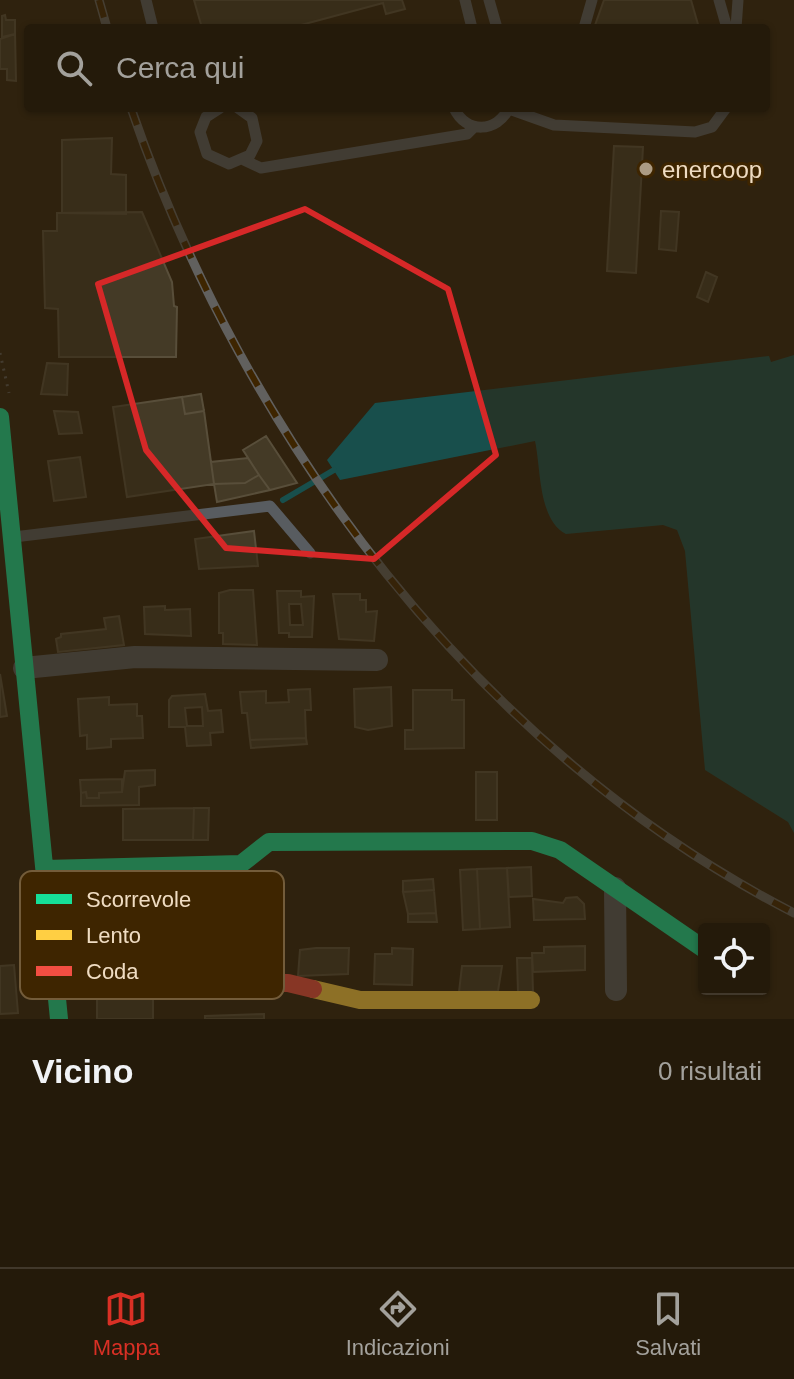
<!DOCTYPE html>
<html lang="it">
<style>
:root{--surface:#241a0a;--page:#302718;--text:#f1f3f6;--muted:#a3a19c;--line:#41382b;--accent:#d93025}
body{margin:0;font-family:Arial,sans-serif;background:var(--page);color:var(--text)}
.controls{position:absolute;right:24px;bottom:24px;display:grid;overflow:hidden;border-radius:8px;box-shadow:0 2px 6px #0004}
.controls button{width:72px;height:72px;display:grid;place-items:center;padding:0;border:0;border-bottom:2px solid var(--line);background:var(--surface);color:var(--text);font:40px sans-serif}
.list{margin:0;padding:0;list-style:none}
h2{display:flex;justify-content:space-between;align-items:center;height:104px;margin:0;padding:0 32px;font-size:34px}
h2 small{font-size:26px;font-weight:400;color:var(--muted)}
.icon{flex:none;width:44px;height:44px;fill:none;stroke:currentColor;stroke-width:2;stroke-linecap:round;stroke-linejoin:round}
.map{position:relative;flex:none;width:794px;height:1019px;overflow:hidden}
.search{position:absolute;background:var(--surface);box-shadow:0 2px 6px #0004;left:24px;right:24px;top:24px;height:88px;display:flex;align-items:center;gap:20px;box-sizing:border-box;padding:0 28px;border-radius:8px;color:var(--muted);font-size:30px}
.sheet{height:248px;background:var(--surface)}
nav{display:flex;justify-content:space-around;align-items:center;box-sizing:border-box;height:112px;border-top:2px solid var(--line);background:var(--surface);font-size:22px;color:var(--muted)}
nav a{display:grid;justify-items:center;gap:4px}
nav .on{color:var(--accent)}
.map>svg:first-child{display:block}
.water{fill:#184f4c}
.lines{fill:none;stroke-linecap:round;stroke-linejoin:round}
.stream{stroke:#184f4c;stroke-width:6}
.building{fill:#443a26;stroke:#584e3a;stroke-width:2;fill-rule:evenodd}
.path{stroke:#5c5a58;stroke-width:3;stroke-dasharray:2 6;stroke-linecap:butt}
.lane{stroke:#585c60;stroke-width:11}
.street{stroke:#585c60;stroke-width:22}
.fast{stroke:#16e098;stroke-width:18}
.slow{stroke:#ffcf43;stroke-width:18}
.jam{stroke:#f24e42;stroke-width:18}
.rail-casing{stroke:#61605e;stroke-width:9}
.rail{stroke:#3e2500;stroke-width:6;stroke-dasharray:18;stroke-linecap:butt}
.marked{fill:none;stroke:#d62828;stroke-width:6;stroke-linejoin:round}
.poi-dot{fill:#ac9b83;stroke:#3e2500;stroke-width:3}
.labels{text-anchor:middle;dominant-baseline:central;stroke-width:6;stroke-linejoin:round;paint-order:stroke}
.poi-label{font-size:24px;fill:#efdcc2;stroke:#3e2500;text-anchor:start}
.key{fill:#3e2500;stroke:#735c3a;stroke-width:2}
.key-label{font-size:22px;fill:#efdcc2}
</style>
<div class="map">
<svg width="794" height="1019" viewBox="0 0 794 1019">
<rect width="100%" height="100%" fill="#30220e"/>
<!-- water -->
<path class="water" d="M 794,355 L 794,833 L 788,822 L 705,770 L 685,551 L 677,530 L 663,525 L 566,534 C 538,520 541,468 535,441 L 340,480 L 327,460 L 375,403 L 769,356 L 771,362 Z"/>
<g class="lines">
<!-- stream -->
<path class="stream" d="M 283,500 L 334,470"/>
</g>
<!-- building -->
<path class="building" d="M 194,0 L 402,0 L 405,9 L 386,14 L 383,3 L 290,28 L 202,28 Z
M 604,0 L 691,0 L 699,28 L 594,28 Z
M 5,15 L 6,20 L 15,20 L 15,34 L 2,37 L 2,16 Z
M 15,34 L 16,81 L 7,80 L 7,69 L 0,69 L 0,39 Z
M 112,138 L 111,174 L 126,175 L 126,214 L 62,213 L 62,140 Z
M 614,146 L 643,147 L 636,273 L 607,271 Z
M 661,211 L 679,212 L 676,251 L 659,249 Z
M 142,212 L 172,282 L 174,306 L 177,307 L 176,357 L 59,357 L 58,309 L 45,308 L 43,231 L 57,231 L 57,213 Z
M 706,272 L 717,277 L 708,302 L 697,297 Z
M 47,363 L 68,364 L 67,395 L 41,394 Z
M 201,394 L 204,411 L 185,414 L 182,397 Z
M 182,397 L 185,414 L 204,411 L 214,484 L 127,497 L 113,407 Z
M 54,411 L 78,412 L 82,433 L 59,434 Z
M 266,436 L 297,483 L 270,490 L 259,475 L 243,450 Z
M 80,457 L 86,497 L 54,501 L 48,461 Z
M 248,458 L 259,475 L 245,483 L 214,484 L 211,462 Z
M 259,475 L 270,490 L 217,502 L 214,484 L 245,483 Z
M 254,531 L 258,566 L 199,569 L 195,539 Z
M 230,590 L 253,590 L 257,645 L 223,644 L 223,633 L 219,633 L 219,593 Z
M 277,591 L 301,591 L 301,597 L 314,596 L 312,637 L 289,637 L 289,633 L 279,633 ZM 289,604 L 301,604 L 303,625 L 290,625 Z
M 333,594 L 360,594 L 360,600 L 366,600 L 366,612 L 377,611 L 374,641 L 339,639 Z
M 165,606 L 165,610 L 190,609 L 191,636 L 145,634 L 144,607 Z
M 119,616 L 124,645 L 58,652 L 56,639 L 61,637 L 61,634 L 106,629 L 104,618 Z
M 0,674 L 7,716 L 0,717 Z
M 391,687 L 392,726 L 368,730 L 355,727 L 354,689 Z
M 310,689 L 311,710 L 305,710 L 306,738 L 250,740 L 247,713 L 242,713 L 240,692 L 266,691 L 266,703 L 289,702 L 288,690 Z
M 413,690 L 452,690 L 452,700 L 464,700 L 464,748 L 405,749 L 405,730 L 413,730 Z
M 205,694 L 208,711 L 221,710 L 223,732 L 210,733 L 211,745 L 187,746 L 185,727 L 169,727 L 169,700 L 172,696 ZM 202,707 L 203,726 L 187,726 L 185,708 Z
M 109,697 L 109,705 L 137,704 L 137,716 L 142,716 L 143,738 L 111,739 L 111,747 L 87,749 L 87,735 L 80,736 L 78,699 Z
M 306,738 L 307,744 L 251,748 L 250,740 Z
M 155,770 L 155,785 L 139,787 L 139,805 L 81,806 L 81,793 L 86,792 L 87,798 L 99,798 L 99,793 L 122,792 L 125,771 Z
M 476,772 L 497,772 L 497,820 L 476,820 Z
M 122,779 L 122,792 L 99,793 L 99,798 L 87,798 L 86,792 L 81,793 L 80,780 Z
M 194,808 L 209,808 L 208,840 L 193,840 Z
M 194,808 L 193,840 L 123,840 L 123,809 Z
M 531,867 L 532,896 L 509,897 L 507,868 Z
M 507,868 L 510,927 L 480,929 L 477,869 Z
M 477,869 L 480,929 L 463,930 L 460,870 Z
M 433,879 L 434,890 L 403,892 L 403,881 Z
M 434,890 L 436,913 L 408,914 L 403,892 Z
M 577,897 L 584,904 L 585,919 L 534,920 L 533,899 L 563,903 L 566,898 Z
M 436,913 L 437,922 L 408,922 L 408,914 Z
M 585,946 L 585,970 L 533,972 L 532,953 L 544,953 L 544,947 Z
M 316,948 L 349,948 L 348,974 L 298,976 L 300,950 Z
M 392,948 L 413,949 L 412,985 L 374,984 L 375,954 L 392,954 Z
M 517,958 L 532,958 L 533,992 L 518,992 Z
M 14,965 L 18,1013 L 0,1014 L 0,966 Z
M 462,966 L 502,966 L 498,991 L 459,992 Z
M 97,996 L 153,996 L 153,1019 L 97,1019 Z
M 264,1014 L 264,1019 L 205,1019 L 205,1016 Z"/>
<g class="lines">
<!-- path -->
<path class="path" d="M 0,353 L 9,393"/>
<!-- lane -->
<path class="lane" d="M 146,0 L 153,28
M 465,0 L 472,28
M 489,0 L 497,28
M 719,0 L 727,28
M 584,28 L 592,0
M 736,28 L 738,0
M 220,108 L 206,117 L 200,132 L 207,154 L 229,164 L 250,155 L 257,141 L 252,118 L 238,108
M 454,108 C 466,134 497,133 509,108
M 509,109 L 554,125 L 695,132 L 712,127 L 726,108
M 244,160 L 261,168 L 467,134 L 474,127
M 14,537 L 270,506 L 310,553"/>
<!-- street -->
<path class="street" d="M 24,668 L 135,657 L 377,660
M 615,888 L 616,990"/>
<!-- fast -->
<path class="fast" d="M 0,417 L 59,1019
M 45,869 L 241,864 L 269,842 L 532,841 L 560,850 L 704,949"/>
<!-- slow -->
<path class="slow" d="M 313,989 L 360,1000 L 531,1000"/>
<!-- jam -->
<path class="jam" d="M 54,982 L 288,983 L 313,989"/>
<defs>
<path id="rail" d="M 99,0 L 107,28
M 131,108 C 245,440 478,751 794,913"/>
</defs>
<!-- rail casing -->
<use href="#rail" class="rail-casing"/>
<!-- rail -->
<use href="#rail" class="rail"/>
</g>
<!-- marked area -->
<path d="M0 0H794V1019H0ZM 305,209 L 448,289 L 496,455 L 374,559 L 226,548 L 146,450 L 98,284 Z" fill="#30220e" fill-opacity=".55" fill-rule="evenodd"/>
<path class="marked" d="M 305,209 L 448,289 L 496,455 L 374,559 L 226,548 L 146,450 L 98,284 Z"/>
<!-- markers -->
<circle class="poi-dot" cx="646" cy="169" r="8"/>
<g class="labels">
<!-- poi labels -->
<g class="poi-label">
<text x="662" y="169">enercoop</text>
</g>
</g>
<!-- legend -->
<rect x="20" y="871" width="264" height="128" rx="12" class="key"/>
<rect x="36" y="894" width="36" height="10" fill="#16e098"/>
<rect x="36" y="930" width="36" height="10" fill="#ffcf43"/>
<rect x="36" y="966" width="36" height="10" fill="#f24e42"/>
<g class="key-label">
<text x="86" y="907">Scorrevole</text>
<text x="86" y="943">Lento</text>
<text x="86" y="979">Coda</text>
</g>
</svg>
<div class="controls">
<button><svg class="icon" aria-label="locate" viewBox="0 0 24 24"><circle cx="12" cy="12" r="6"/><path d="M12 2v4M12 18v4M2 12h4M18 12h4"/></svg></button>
</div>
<div class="search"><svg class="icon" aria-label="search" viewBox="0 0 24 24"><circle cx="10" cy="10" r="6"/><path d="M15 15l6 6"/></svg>Cerca qui</div>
</div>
<section class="sheet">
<h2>Vicino<small>0 risultati</small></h2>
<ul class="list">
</ul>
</section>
<nav>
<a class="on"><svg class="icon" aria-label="map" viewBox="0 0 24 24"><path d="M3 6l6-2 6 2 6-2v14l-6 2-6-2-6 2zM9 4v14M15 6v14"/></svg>Mappa</a>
<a><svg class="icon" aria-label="directions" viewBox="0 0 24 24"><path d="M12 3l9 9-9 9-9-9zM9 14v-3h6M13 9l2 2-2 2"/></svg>Indicazioni</a>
<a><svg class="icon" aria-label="saved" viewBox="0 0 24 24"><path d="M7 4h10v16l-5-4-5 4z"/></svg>Salvati</a>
</nav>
